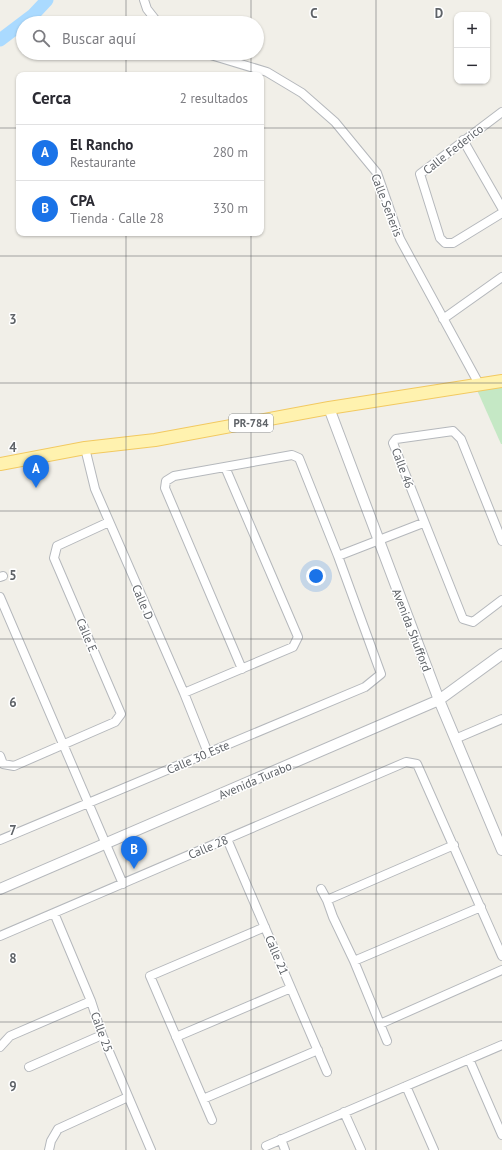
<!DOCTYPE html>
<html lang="es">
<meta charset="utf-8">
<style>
:root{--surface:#fff;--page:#f2f2f3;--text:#2b2b33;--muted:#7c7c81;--line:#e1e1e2;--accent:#1a73e8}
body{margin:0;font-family:"PT Sans",sans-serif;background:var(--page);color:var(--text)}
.controls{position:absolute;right:12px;top:12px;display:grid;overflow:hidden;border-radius:8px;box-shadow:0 1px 3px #0004}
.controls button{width:36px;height:36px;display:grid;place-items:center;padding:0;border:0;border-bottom:1px solid var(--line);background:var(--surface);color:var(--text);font:20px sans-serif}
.you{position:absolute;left:316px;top:576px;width:14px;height:14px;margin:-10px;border:3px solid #fff;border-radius:50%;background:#1a73e8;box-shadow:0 0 0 6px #1a73e833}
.badge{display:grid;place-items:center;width:26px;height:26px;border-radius:50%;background:var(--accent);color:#fff;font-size:13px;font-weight:700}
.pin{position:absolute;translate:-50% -33px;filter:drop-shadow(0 1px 2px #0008)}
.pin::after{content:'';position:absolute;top:21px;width:14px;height:12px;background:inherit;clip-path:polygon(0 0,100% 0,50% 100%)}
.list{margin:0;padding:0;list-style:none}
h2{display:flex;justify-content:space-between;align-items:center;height:52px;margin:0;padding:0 16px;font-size:17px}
h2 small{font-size:13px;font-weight:400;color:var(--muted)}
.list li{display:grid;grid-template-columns:26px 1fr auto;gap:12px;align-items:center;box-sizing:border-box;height:56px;padding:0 16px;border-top:1px solid var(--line)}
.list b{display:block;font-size:15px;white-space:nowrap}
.list p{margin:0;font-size:13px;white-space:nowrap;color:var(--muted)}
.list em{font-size:13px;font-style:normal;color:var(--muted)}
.icon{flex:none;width:22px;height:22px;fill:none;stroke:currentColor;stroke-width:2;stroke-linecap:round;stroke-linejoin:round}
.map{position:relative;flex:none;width:502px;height:1150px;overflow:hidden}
.search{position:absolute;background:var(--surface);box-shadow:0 1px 3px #0004;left:16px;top:16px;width:248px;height:44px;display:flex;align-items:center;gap:10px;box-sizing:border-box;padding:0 14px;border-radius:22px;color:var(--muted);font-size:15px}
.panel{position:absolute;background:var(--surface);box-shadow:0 1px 3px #0004;left:16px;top:72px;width:248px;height:164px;border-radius:8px}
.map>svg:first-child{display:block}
.green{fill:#c5e8c5}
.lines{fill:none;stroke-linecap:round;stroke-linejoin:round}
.river{stroke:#aadaff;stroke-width:13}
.minor-casing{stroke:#b5b8bc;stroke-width:10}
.tertiary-casing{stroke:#b5b8bc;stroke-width:12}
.primary-casing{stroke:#f2c960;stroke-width:14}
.minor{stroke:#fff;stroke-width:8}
.tertiary{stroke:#fff;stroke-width:10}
.primary{stroke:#fff2af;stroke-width:12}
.grid{fill:none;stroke:#5f6368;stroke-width:1;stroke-opacity:0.55}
.labels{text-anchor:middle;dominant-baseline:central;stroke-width:3;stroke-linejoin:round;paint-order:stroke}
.shield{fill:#fff;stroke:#8f9295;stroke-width:1}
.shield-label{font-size:11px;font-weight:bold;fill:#5f6368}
.street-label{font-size:12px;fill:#5f6368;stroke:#fff}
.grid-label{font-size:13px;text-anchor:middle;font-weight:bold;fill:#5f6368;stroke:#fff;stroke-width:3;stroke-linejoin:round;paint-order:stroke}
</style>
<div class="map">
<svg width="502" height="1150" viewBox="0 0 502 1150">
<rect width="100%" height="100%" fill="#f1efe8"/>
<!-- green -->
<path class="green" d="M 502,386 L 502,444 L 501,444 L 477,390 Z"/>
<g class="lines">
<!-- river -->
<path class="river" d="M 0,40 L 33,15 L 47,0"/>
<defs>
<path id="minor" d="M 144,0 L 147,9 L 158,23
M 204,53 L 267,72 L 302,93 L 335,122 L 377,173 L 400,239 L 479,384
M 502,112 L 420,174 L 440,238 L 445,243 L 453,243 L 502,213
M 463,140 L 502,208
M 443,319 L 502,277
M 85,448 L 95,489 L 184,693 L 208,753
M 502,541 L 461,439 L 453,431 L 396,439 L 393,443 L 463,619 L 473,622 L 502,600
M 338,556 L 423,523
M 0,577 L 3,576
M 0,597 L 123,884
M 184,693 L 293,647 L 298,637 L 225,467
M 455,739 L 502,719
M 0,756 L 3,764 L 14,766 L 115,722 L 121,714 L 54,558 L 57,546 L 109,522
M 227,839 L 327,1072
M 0,840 L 365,687 L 381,674 L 338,556 L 299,458 L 292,455 L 174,476 L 166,481 L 165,488 L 242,669
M 321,889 L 327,900 L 333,917 L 354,961 L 387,1041
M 327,900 L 454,845
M 54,913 L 91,1001 L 102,1035 L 151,1150
M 0,936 L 406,762 L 417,764 L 502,956
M 354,961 L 481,907
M 380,1024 L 502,970
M 176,1037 L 291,988
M 0,1047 L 10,1036 L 91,1001
M 469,1059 L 502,1135
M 29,1067 L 102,1035
M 406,1086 L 434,1150
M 203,1099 L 318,1050
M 344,1112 L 361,1150
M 212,1120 L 150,976 L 265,927
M 281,1139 L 285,1150
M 266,1146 L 502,1045
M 49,1150 L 51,1141 L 58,1129 L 128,1097"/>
<path id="tertiary" d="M 329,408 L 439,700 L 502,850
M 0,889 L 439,700 L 502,654"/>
<path id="primary" d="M 0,464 L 85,448 L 155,440 L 329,408 L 502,381"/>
</defs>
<!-- minor casing -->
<use href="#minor" class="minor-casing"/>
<!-- tertiary casing -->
<use href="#tertiary" class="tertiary-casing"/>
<!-- primary casing -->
<use href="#primary" class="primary-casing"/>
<!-- minor -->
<use href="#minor" class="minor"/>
<!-- tertiary -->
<use href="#tertiary" class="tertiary"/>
<!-- primary -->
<use href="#primary" class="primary"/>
</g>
<!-- grid -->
<path class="grid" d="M 126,0 L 126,23M 251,0 L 251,23M 376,0 L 376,1150M 126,53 L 126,75M 251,53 L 251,75M 0,128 L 19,128M 261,128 L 502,128M 126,233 L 126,1150M 251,233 L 251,1150M 0,256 L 502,256M 0,383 L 502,383M 0,511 L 502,511M 0,639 L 502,639M 0,767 L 502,767M 0,894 L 502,894M 0,1022 L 502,1022"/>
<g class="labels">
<!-- shield labels -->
<rect class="shield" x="229" y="414" width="44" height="18" rx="3"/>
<g class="shield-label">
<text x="251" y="423">PR-784</text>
</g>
<!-- street labels -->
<g class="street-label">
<text transform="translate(453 149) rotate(-38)">Calle Federico</text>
<text transform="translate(387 205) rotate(69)">Calle Señeris</text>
<text transform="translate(403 468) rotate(70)">Calle 46</text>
<text transform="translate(143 602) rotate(67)">Calle D</text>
<text transform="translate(412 630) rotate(69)">Avenida Shufford</text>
<text transform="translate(87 635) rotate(67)">Calle E</text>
<text transform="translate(198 757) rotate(-23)">Calle 30 Este</text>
<text transform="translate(255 780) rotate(-23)">Avenida Turabo</text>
<text transform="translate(208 847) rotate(-23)">Calle 28</text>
<text transform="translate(277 955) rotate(67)">Calle 21</text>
<text transform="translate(102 1032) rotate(70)">Calle 25</text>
</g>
</g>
<g class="grid-label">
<text x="314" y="18">C</text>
<text x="439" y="18">D</text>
<text x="13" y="324">3</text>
<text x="13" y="452">4</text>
<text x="13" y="580">5</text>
<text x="13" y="707">6</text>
<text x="13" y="835">7</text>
<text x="13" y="963">8</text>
<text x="13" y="1091">9</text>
</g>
</svg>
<div class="controls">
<button>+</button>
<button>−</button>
</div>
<div class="you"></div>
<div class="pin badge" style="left:36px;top:488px">A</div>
<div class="pin badge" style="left:134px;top:869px">B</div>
<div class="search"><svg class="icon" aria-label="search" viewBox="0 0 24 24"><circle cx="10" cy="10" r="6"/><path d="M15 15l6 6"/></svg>Buscar aquí</div>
<section class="panel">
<h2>Cerca<small>2 resultados</small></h2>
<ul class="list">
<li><span class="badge">A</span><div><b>El Rancho</b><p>Restaurante</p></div><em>280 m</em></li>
<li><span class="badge">B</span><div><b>CPA</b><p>Tienda · Calle 28</p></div><em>330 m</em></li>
</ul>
</section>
</div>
